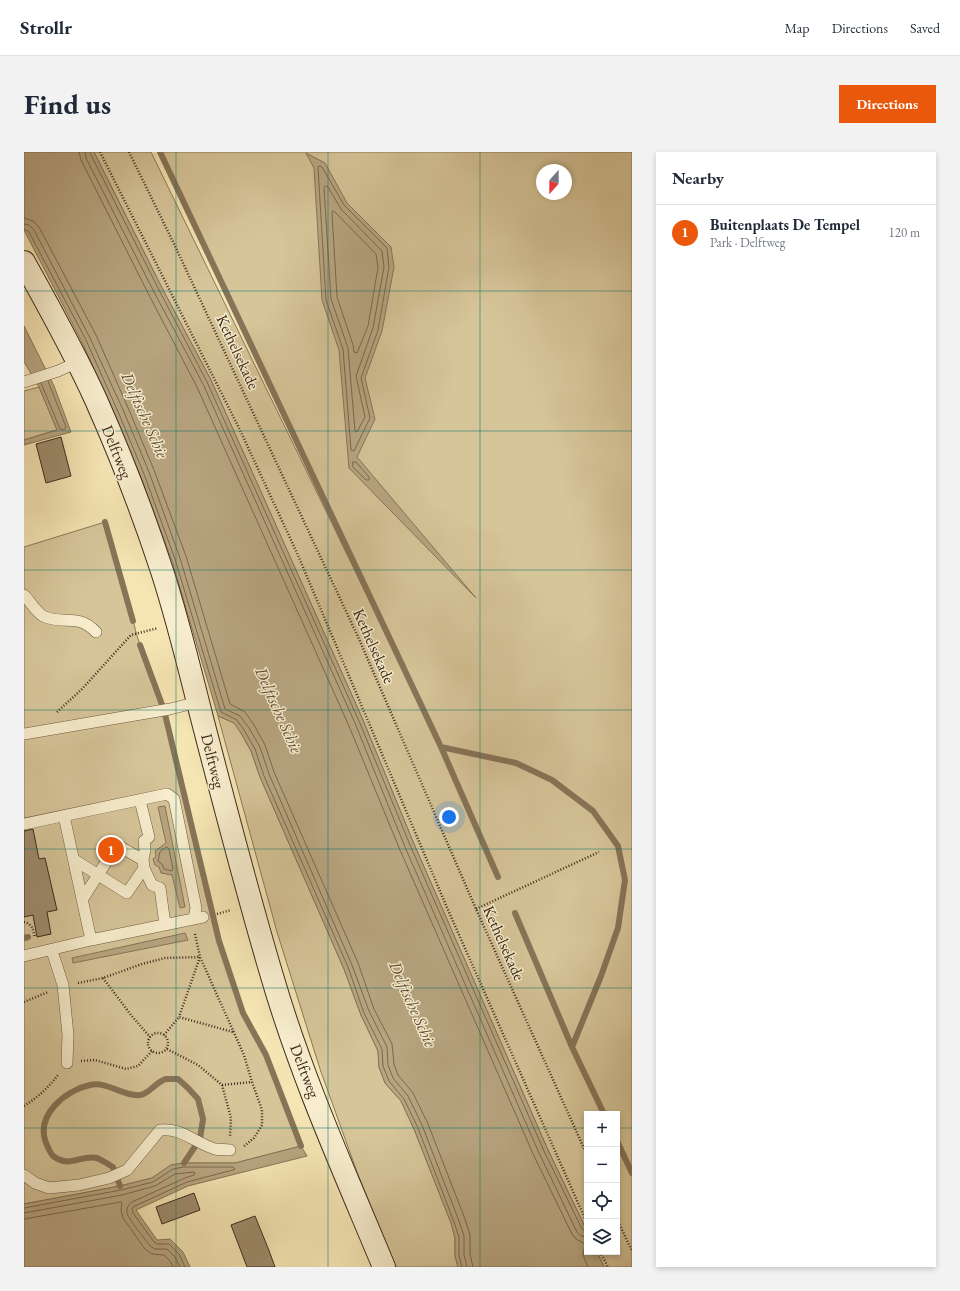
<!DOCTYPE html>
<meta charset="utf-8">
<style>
:root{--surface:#fff;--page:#f2f2f3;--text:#1f2937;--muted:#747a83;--line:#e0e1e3;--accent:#ea580c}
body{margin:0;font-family:"EB Garamond",serif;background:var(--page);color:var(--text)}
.controls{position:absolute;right:12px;bottom:12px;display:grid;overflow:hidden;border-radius:0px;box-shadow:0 2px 6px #0003}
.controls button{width:36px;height:36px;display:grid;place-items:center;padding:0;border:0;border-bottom:1px solid var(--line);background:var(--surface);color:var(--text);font:20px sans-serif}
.compass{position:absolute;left:512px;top:12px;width:36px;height:36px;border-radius:50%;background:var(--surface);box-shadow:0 2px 6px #0003;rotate:201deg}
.you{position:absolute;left:425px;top:665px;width:14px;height:14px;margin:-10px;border:3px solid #fff;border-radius:50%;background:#1a73e8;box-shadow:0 0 0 6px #1a73e833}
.badge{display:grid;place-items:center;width:26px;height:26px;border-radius:50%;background:var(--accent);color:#fff;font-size:13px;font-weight:700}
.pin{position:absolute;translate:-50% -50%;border:2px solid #fff;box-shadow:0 1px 4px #0006}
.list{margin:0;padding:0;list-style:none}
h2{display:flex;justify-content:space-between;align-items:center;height:52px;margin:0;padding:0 16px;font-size:17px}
h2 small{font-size:13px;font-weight:400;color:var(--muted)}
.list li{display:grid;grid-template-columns:26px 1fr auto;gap:12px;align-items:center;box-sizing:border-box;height:56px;padding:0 16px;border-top:1px solid var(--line)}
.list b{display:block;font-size:15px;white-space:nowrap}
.list p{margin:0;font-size:13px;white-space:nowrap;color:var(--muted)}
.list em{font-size:13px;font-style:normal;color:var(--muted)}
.icon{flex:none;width:22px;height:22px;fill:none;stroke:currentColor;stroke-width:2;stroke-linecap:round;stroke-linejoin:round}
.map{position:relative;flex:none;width:608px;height:1115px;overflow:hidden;border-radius:0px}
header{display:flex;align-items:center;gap:24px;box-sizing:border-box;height:56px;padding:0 20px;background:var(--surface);border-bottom:1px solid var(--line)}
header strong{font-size:19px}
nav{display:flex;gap:22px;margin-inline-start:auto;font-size:14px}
.intro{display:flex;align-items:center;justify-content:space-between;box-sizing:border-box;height:96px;padding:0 24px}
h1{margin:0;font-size:28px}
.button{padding:10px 18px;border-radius:0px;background:var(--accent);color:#fff;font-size:14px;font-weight:700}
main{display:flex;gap:24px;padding:0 24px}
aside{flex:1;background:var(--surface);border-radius:0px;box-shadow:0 2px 6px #0003}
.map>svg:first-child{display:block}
.green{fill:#d6c599;stroke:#8a785a;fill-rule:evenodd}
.water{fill:#b7a580;stroke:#877458}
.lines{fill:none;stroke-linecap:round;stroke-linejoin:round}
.shore{stroke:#7a684e;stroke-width:1}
.stream{stroke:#877458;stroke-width:6}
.building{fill:#9d8b6b;stroke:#3e2a1c}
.lane-casing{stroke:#6c5942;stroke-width:12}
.secondary-casing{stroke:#3e2a1c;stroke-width:24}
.path{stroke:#3e2a1c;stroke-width:2.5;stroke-dasharray:1 2;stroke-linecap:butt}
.lane{stroke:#f8eece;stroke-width:11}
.secondary{stroke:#f8eece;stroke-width:22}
.grid{fill:none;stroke:#0f766e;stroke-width:1;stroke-opacity:0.55}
.labels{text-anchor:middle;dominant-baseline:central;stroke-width:3;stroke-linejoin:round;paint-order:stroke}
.street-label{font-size:16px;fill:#3e2a1c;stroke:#f8eece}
.water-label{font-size:17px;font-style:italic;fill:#624f3a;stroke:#f8eece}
</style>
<header>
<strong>Strollr</strong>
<nav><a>Map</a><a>Directions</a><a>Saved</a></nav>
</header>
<div class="intro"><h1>Find us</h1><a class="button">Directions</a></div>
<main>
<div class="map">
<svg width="608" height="1115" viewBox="0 0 608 1115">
<rect width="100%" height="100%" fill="#f5e5b3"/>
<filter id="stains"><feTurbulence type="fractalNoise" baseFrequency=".005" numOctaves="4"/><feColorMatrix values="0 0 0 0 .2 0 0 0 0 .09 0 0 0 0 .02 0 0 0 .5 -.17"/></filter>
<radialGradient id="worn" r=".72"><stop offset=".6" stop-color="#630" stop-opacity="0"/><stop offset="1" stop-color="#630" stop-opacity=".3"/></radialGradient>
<!-- green -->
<path class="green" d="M 70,0 L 127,0 L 394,548 L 136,0 L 608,0 L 608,1115 L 580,1115 L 573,1100 L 593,1100 L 593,962 L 563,962 L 563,1079 L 524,998 L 390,692 L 339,568 L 187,228 L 138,136 ZM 518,18 L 542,18 L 542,42 L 518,42 Z
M 15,235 L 33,278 L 0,288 L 0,239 Z
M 81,370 L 101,438 L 113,484 L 140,558 L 195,789 L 219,861 L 242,903 L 277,994 L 211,1011 L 160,1011 L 147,1013 L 128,1026 L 96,1034 L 0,1052 L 0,395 Z
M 194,564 L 211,571 L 217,581 L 227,599 L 236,625 L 320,817 L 337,863 L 354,899 L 355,915 L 361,931 L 377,949 L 390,977 L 427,1071 L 431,1086 L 431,1104 L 434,1115 L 372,1115 L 333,1020 L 296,917 L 253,780 Z"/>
<!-- water -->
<path class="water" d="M 0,0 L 70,0 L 138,136 L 187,228 L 339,568 L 390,692 L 468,870 L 524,998 L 563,1079 L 563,1100 L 573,1100 L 580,1115 L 434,1115 L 431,1104 L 431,1086 L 427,1071 L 390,977 L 377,949 L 361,931 L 355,915 L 354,899 L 337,863 L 320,817 L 236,625 L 227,599 L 217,581 L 210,571 L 194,564 L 148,409 L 116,323 L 91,264 L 58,190 L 0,78 Z
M 282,1 L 301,11 L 323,51 L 367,95 L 370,115 L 358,179 L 341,226 L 351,267 L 333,305 L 452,446 L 325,316 L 315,198 L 298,148 L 290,16 Z
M 0,174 L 30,234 L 47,280 L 0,293 L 0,288 L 33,278 L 15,235 L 0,210 Z
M 141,654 L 161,755 L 156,756 L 148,723 L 137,721 L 135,715 L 131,713 L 129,707 L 132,704 L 131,699 L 142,691 L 134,655 Z
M 161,781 L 164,788 L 49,811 L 48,806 Z
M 277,994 L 283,1004 L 164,1034 L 112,1058 L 133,1088 L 146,1087 L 159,1100 L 166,1115 L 0,1115 L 0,1052 L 96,1034 L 128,1026 L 147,1013 L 160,1011 L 211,1011 Z"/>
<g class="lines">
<!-- shore -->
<path class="shore" d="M 55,0 L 57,8 L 125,143 L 173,235 L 325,574 L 376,698 L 510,1004 L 548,1082 L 552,1087 L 561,1092 L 559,1103 L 564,1115
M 61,0 L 62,6 L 130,140 L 179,232 L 331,571 L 381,695 L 515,1001 L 553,1080 L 557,1084 L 563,1085
M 66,0 L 67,3 L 135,138 L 183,230 L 335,569 L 386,693 L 520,999 L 558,1077 L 563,1080
M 295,14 L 298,15 L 320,53 L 363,96 L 365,115 L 354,178 L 337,226 L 346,266 L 330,299 L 327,298 L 319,197 L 302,148 L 294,16 Z
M 302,34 L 304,35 L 317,57 L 358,99 L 360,115 L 349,176 L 332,224 L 341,265 L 333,280 L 331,279 L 324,196 L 307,147 L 300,36 Z
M 309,59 L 311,60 L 352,102 L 354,115 L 344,174 L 333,201 L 330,200 L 329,193 L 313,145 L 308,61 Z
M 0,66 L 9,69 L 15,75 L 72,183 L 105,258 L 130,318 L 162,404 L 206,552 L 221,560 L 230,573 L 241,593 L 250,620 L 334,811 L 350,857 L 368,892 L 370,912 L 374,923 L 389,941 L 404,972 L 441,1067 L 446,1083 L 446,1102 L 449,1115
M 0,72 L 5,73 L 10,78 L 66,186 L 100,260 L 125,320 L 156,406 L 201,557 L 216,564 L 225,576 L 236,595 L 245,622 L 328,813 L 345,859 L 363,895 L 364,913 L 369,926 L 384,944 L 398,973 L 435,1069 L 440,1084 L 440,1103 L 443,1115
M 0,77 L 5,80 L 62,188 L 95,262 L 120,322 L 151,407 L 197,560 L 213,568 L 220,578 L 231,597 L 240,624 L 324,815 L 340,861 L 358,897 L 359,914 L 365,929 L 380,947 L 394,976 L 430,1070 L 435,1085 L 435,1104 L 438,1115
M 17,231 L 36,277 L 40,278 L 42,275 L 24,229
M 329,310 L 332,310 L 345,325 L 345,328 L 342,328 L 329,315 Z
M 143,695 L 145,697 L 149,717 L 148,719 L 140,717 L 138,712 L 134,709 L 136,700 Z
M 0,1056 L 97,1038 L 129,1030 L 149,1017 L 160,1015 L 209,1015 L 211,1017 L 209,1018 L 163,1030 L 111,1054 L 108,1056 L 109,1061 L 130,1090 L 133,1092 L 145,1092 L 155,1102 L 161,1115
M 0,1061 L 98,1043 L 131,1034 L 151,1022 L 170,1020 L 171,1021 L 170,1023 L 161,1026 L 108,1050 C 105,1052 102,1056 103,1061 C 105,1068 121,1087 126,1094 L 131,1097 L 143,1097 L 151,1105 L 156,1115
M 0,1067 L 97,1050 L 98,1051 L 97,1058 L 99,1066 L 121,1097 L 128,1102 L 140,1103 L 146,1109 L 149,1115"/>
<!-- stream -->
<path class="stream" d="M 136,0 L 417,595 L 474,725
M 81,370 L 109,469
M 116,493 L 140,558 L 195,789 L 219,861 L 242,903 L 277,994
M 417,595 L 492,611 L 528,628 L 569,659 L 594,694 L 601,728 L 594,776 L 577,824 L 548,895
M 491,761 L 548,895 L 580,962
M 0,786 L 4,785
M 593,989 L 608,1021
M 96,1034 L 89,1015 C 84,1012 78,1008 73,1006 C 56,1002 47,1017 29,1004 C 26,1001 24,995 22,991 C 11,963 42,938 66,933 C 84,929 99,945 116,943 C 125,942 133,929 142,927 C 146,927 150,927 154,927 L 164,936 L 174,947 L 179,967 L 176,987 L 160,1011"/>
</g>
<!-- building -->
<path class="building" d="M 37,285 L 47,324 L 22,331 L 12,292 Z
M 9,677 L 15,707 L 21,706 L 33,758 L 23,760 L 27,782 L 13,785 L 9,763 L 0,765 L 0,679 Z
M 170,1041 L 176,1058 L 138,1072 L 132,1055 Z
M 231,1064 L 244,1096 L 251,1115 L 223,1115 L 207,1073 Z"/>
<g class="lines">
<defs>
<path id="lane" d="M 0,230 L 34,219 L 54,210
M 0,443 C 6,449 11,459 19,464 C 39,474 53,460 72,480
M 0,582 L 146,557 L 174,550
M 116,648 L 125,685 L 120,689 L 121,698 L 119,708 L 120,716 L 128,733 L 136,736 L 141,772
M 40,664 L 67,788
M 0,672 L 143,642 L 150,647 L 172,756 L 170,766
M 49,707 L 103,741 L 120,716
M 58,748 L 93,693 L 119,708
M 28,799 L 39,833 L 44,883 L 43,911
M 0,804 L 67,788 L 179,765
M 0,1023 L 11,1031 L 25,1036 L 55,1033 L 85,1026 L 103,1018 L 136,978 C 157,975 171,991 191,997 C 196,998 201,997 206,998"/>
<path id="secondary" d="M 0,110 C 25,155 51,201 72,248 C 97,304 119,361 138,419 C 154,468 166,519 179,570 C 201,655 223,740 248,824 C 277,924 320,1019 360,1115"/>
</defs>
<!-- lane casing -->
<use href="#lane" class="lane-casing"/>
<!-- secondary casing -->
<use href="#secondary" class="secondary-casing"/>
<!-- path -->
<path class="path" d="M 76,0 L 215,276 L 273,401 L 424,758 L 563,1071
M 105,0 L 151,94 L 335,487 L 452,757 L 563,1003
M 33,560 L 58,537 L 107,483 L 134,476
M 452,757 L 575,700
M 193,762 L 207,758
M 0,770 C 9,772 9,778 11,786
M 171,782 L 176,805 L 220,903 L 228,930 L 238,958 L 238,973 L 230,986 L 219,995
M 79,826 L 107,863 L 126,885
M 54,831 L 79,826 L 118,812 L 141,806 L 176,805 L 155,865
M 0,850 L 24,840
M124 891a10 10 0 1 1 20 0a10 10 0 1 1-20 0Z
M 140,883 L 155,865 L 209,880
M 143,897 L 174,913 L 198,933 L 207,966 L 206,984
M 57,909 L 71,908 L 102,917 L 114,914 L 128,899
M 198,933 L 228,930
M 0,954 C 14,945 24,936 34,923
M 593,1067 L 608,1099
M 576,1100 L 584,1115"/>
<!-- lane -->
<use href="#lane" class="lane"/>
<!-- secondary -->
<use href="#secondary" class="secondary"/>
</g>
<!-- grid -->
<path class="grid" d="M 152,0 L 152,1115M 304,0 L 304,1115M 456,0 L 456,1115M 0,139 L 608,139M 0,279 L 608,279M 0,418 L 608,418M 0,558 L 608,558M 0,697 L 608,697M 0,836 L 608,836M 0,976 L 563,976M 593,976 L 608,976"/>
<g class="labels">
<!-- street labels -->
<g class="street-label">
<text transform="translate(214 200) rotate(65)">Kethelsekade</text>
<text transform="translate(93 300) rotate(68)">Delftweg</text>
<text transform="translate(350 494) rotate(66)">Kethelsekade</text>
<text transform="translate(189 609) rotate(76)">Delftweg</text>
<text transform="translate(480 791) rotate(66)">Kethelsekade</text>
<text transform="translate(281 919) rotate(69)">Delftweg</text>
</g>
<!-- water labels -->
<g class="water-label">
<text transform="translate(121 263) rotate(66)">Delftsche Schie</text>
<text transform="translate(255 558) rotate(66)">Delftsche Schie</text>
<text transform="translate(389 852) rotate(66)">Delftsche Schie</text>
</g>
</g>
<rect width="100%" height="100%" filter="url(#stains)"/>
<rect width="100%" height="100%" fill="url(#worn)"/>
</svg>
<div class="controls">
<button>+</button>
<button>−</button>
<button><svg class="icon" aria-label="locate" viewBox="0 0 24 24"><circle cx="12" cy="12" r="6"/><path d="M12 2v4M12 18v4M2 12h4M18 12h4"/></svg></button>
<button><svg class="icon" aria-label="layers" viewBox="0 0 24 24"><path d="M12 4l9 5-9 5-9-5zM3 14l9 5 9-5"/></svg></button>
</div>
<svg class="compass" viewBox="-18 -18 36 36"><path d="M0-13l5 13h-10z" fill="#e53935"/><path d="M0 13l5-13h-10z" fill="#747a83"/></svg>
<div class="you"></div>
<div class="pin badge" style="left:87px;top:698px">1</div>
</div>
<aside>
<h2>Nearby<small></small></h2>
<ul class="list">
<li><span class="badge">1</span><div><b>Buitenplaats De Tempel</b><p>Park · Delftweg</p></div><em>120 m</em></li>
</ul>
</aside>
</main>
